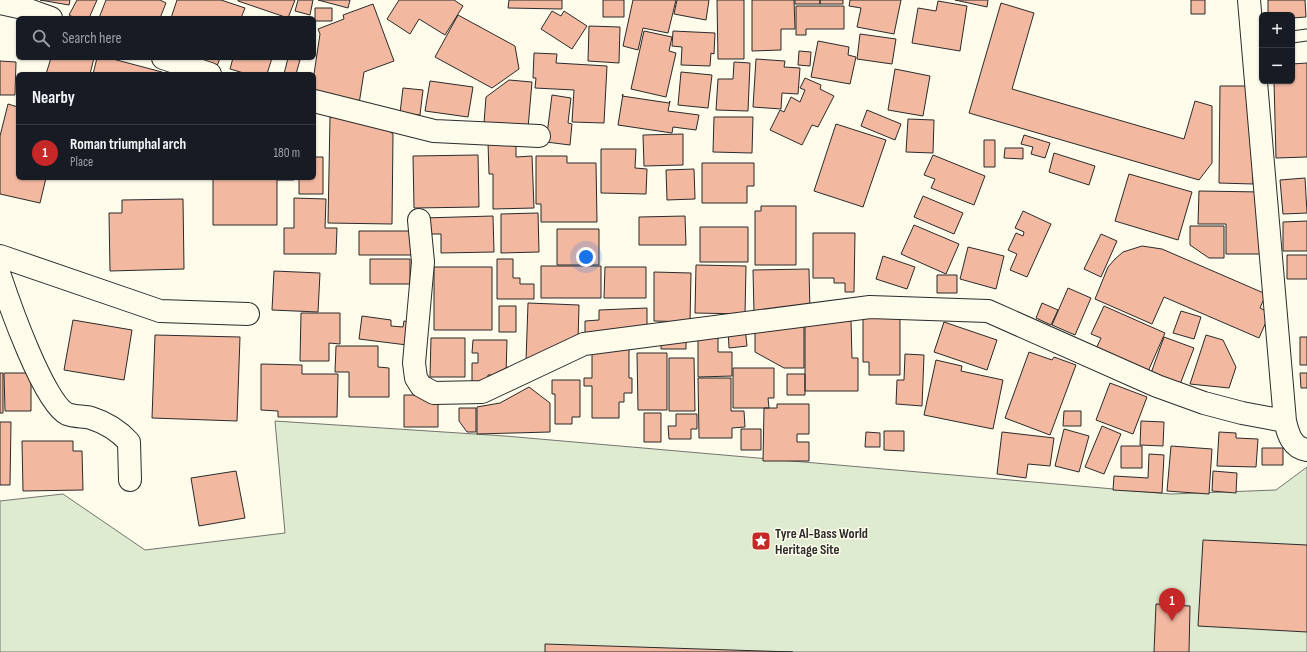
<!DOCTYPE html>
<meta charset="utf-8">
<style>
:root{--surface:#171b24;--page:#20242c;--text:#f1f3f6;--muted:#9ea1a6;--line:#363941;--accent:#c62828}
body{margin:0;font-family:"Sofia Sans Condensed",sans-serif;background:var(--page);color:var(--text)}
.controls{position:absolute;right:12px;top:12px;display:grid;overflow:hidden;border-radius:6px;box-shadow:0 1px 3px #0004}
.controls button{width:36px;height:36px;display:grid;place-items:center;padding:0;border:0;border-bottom:1px solid var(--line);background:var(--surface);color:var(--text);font:20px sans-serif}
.you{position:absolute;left:586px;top:257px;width:14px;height:14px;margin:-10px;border:3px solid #fff;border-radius:50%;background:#1a73e8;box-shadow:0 0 0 6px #1a73e833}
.badge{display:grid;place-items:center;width:26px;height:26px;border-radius:50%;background:var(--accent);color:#fff;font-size:13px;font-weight:700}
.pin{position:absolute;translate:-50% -33px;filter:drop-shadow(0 1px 2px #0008)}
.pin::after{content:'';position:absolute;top:21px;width:14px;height:12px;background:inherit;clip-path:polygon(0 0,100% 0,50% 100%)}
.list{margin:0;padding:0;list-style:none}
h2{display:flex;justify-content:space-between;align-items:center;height:52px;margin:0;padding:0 16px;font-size:17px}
h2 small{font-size:13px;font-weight:400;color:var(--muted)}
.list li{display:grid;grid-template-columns:26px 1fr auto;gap:12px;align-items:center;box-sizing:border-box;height:56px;padding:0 16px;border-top:1px solid var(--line)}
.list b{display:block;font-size:15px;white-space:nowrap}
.list p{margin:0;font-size:13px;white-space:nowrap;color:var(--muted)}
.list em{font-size:13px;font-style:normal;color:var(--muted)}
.icon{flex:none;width:22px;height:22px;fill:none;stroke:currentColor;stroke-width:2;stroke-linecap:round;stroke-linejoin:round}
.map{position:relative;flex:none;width:1307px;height:652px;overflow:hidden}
.search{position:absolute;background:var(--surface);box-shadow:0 1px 3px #0004;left:16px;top:16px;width:300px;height:44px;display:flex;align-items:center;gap:10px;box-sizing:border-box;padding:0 14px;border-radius:6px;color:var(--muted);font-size:15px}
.panel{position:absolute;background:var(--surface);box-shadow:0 1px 3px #0004;left:16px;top:72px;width:300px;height:108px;border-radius:6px}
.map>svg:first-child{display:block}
.green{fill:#deebd1;stroke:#74746e}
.building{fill:#f2b8a0;stroke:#2b2b2b}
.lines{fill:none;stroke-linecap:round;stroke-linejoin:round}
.lane-casing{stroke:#2b2b2b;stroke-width:13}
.street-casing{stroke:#2b2b2b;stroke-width:24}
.lane{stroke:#fdfbea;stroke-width:11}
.street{stroke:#fdfbea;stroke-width:22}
.labels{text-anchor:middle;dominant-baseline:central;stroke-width:3;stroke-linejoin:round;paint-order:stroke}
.poi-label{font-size:14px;font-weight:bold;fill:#2b2b2b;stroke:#fdfbea;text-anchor:start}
</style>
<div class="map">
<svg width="1307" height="652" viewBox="0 0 1307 652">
<rect width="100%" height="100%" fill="#fdfbea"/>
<!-- green -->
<path class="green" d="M 275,421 L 505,436 L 1171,494 L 1276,490 L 1307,467 L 1307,652 L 0,652 L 0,501 L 63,494 L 145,550 L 285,533 Z"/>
<!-- building -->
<path class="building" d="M 40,0 L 70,0 L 69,5 Z
M 77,0 L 97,0 L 89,18 L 75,18 L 69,15 Z
M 106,0 L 160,0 L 166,3 L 160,18 L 99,18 Z
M 177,0 L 221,0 L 245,8 L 241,18 L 171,18 Z
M 238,0 L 295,0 L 288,18 L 238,1 Z
M 298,0 L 313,0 L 310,15 L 295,11 Z
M 318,0 L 350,0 L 348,8 Z
M 399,0 L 454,0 L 463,6 L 445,35 L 419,19 L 410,34 L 387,19 Z
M 509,0 L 562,0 L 562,9 L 508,8 Z
M 603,0 L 624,0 L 624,17 L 603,17 Z
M 633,0 L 676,0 L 668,33 L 643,28 L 638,50 L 623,46 Z
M 677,0 L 709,0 L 706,20 L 674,14 Z
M 717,0 L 744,0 L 744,59 L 718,59 Z
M 752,0 L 794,0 L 795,29 L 781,29 L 781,50 L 752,51 Z
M 795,0 L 820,0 L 820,4 L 795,4 Z
M 820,0 L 843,0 L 843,4 L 820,4 Z
M 850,0 L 901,0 L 894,34 L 857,27 L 861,8 L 849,6 Z
M 955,0 L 988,0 L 987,7 Z
M 1191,0 L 1205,0 L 1205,14 L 1191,14 Z
M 1268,0 L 1305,0 L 1306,17 L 1292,18 L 1292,15 L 1268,15 Z
M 938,1 L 967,6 L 960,51 L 912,43 L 918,8 L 936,11 Z
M 1001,3 L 1034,13 L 1012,89 L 1184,139 L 1195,101 L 1212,106 L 1212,163 L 1199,180 L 969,113 Z
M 373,4 L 394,61 L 364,72 L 359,104 L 314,97 L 314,74 L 320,34 L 318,29 L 344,19 L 343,15 Z
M 796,6 L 844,6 L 844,29 L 806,29 L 806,35 L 796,35 Z
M 315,8 L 332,8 L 332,21 L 315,21 Z
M 552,11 L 561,16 L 564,11 L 587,26 L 572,49 L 541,29 Z
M 458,15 L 515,46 L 519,69 L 492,88 L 435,57 Z
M 589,26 L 620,27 L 619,63 L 588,61 Z
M 644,31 L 672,37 L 669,51 L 676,53 L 666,97 L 631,89 Z
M 673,31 L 715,33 L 714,54 L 711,53 L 710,66 L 681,65 L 682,47 L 672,46 Z
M 860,34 L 896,39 L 892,64 L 857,59 Z
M 818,41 L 849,47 L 848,55 L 856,57 L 850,84 L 811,77 Z
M 799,51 L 811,52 L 810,66 L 798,65 Z
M 534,53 L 557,54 L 556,63 L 607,66 L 604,123 L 572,122 L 574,90 L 535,88 L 536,78 L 533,78 Z
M 51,58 L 94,58 L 90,74 L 46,74 Z
M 97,58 L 109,58 L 162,72 L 161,74 L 93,74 Z
M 185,58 L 220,58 L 216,69 Z
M 233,58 L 272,58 L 267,74 L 247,74 L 230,69 Z
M 288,58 L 300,60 L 296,74 L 284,74 Z
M 756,59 L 785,61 L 784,67 L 800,68 L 798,94 L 782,93 L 781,109 L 753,107 Z
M 0,61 L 16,62 L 15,95 L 0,95 Z
M 734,62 L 750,63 L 748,111 L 716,110 L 718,79 L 733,79 Z
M 1307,63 L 1307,157 L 1276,158 L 1274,81 L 1292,81 L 1292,64 Z
M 895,69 L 930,76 L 923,116 L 888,110 Z
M 681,72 L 712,75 L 708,108 L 678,105 Z
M 805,78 L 821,85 L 820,89 L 834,96 L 818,127 L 812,125 L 802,145 L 770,130 L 780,110 L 784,112 L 791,97 L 800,102 L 805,90 L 800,88 Z
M 509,80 L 532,82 L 528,128 L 484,123 L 486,97 Z
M 430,81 L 473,87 L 468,117 L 425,111 Z
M 1220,86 L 1254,86 L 1253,184 L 1219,183 Z
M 403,88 L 423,90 L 420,115 L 400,113 Z
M 623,94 L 622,96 L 669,103 L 670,101 L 668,111 L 699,115 L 696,130 L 673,127 L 672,133 L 618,125 Z
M 552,95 L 571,98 L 568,123 L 572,124 L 570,145 L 546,142 Z
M 8,104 L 18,107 L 18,178 L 46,178 L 40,203 L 0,194 L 0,136 Z
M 867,110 L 901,124 L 895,140 L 861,126 Z
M 330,117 L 372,118 L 393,134 L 392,224 L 328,223 Z
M 714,117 L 753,117 L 752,153 L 713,152 Z
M 908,119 L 934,120 L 933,153 L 906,152 Z
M 836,124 L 886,140 L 863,207 L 814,191 Z
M 683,134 L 683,165 L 644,166 L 643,135 Z
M 1024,135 L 1050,143 L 1045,158 L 1031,154 L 1033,147 L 1021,144 Z
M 984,140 L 995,140 L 995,167 L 984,167 Z
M 516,141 L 516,157 L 532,156 L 534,208 L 493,209 L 493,174 L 489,174 L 488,142 Z
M 1005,148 L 1023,148 L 1023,159 L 1004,158 Z
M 601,149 L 636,149 L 635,168 L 647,169 L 646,194 L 601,193 Z
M 1054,153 L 1095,166 L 1089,185 L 1049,172 Z
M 478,155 L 479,207 L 414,208 L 413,156 Z
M 933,155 L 985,176 L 974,205 L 931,188 L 935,179 L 924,175 Z
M 536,156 L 567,156 L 567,163 L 596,163 L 597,222 L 541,222 L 541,204 L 536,204 Z
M 314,157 L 323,157 L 323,194 L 299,194 L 299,178 L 314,178 Z
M 702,163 L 754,163 L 754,186 L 747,186 L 747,203 L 702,203 Z
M 694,169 L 695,199 L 667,200 L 666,170 Z
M 1129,174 L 1192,192 L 1178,240 L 1115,221 Z
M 213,178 L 294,178 L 294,180 L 277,180 L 277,225 L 213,225 Z
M 1305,178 L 1307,213 L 1283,214 L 1280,180 Z
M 1199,191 L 1262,192 L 1262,254 L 1226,254 L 1226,224 L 1198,224 Z
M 923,196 L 963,213 L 954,234 L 914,217 Z
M 294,198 L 326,199 L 325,228 L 337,228 L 336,254 L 284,254 L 284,228 L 294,228 Z
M 183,199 L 184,269 L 110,271 L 109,213 L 122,213 L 122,200 Z
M 761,206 L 796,206 L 796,265 L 755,265 L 755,211 L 761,211 Z
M 1023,211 L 1051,224 L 1027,277 L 1010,270 L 1017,254 L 1008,250 L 1016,233 L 1023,236 L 1024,232 L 1015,228 Z
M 538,213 L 539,252 L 501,253 L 501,214 Z
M 493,216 L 494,252 L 441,253 L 441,234 L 423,234 L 423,218 Z
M 685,216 L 686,245 L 639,245 L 639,217 Z
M 1307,221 L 1307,251 L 1283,251 L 1283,222 Z
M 914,225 L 959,244 L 946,274 L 901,254 Z
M 1190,226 L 1224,226 L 1224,258 L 1209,258 L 1190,245 Z
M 700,227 L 748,227 L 748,262 L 700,262 Z
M 557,229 L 599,229 L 599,265 L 557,265 Z
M 359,231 L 416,231 L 416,255 L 359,255 Z
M 813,233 L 855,233 L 854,292 L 845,292 L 845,283 L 834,283 L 834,278 L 813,278 Z
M 1101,234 L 1117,241 L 1101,277 L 1084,269 Z
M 1142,246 L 1162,249 L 1266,294 L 1260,308 L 1270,313 L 1259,338 L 1164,297 L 1152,324 L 1095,299 L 1108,267 L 1115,259 L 1123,252 Z
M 968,247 L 1004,256 L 996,289 L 960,279 Z
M 1287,255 L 1307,255 L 1307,279 L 1287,279 Z
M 883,256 L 915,267 L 907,289 L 876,279 Z
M 370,259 L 410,259 L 410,284 L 370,284 Z
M 497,259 L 513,259 L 513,278 L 520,278 L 520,284 L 534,284 L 534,299 L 497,299 Z
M 696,265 L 746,266 L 745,314 L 695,313 Z
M 541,266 L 601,266 L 601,298 L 541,298 Z
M 434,267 L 492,267 L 492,330 L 434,330 Z
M 605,267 L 646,267 L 646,298 L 604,298 Z
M 809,269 L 810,312 L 754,313 L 753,270 Z
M 274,271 L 320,273 L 318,312 L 272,310 Z
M 654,272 L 691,273 L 690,322 L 654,321 Z
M 937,275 L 957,275 L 957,293 L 937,293 Z
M 1068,288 L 1091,298 L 1075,335 L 1052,325 Z
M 528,303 L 579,305 L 578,340 L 526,361 Z
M 1042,303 L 1058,310 L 1051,325 L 1036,318 Z
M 499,306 L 516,306 L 516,332 L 499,332 Z
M 1104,306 L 1165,333 L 1146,376 L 1094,353 L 1101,338 L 1091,334 Z
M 647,308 L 647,331 L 585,333 L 585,321 L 599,320 L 599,310 Z
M 1181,311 L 1201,317 L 1194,339 L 1173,333 Z
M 301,313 L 340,313 L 340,344 L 329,343 L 329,361 L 300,361 Z
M 362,316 L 391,320 L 391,326 L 403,327 L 404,321 L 410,322 L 407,345 L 359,339 Z
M 863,317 L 900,317 L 900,375 L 869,375 L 869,362 L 863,362 Z
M 73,320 L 132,330 L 124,380 L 64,370 Z
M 805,320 L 851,320 L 852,358 L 858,358 L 858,391 L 805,391 Z
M 944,322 L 997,340 L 987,370 L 934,352 Z
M 755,326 L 804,326 L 804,368 L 784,368 L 755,352 Z
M 745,327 L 747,346 L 729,348 L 728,328 Z
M 155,335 L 240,337 L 237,421 L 152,418 Z
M 1206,335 L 1223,340 L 1236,367 L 1229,388 L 1190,384 Z
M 698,336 L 718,336 L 718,352 L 732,352 L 732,376 L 698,377 Z
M 661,337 L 686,337 L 686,349 L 661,349 Z
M 1164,337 L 1194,348 L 1179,387 L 1150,376 Z
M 1300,337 L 1307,337 L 1307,365 L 1300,365 Z
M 431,338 L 465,338 L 465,377 L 430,377 Z
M 473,340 L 507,340 L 506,375 L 488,375 L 488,382 L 472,382 L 472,363 L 478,363 L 478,353 L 472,353 Z
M 336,346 L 378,346 L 378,367 L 389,368 L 389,397 L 349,397 L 349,372 L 335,372 Z
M 592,346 L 629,346 L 629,378 L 632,378 L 632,393 L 624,393 L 624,402 L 619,402 L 619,418 L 592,418 L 592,386 L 584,386 L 584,378 L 592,378 Z
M 1029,352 L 1052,360 L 1054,357 L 1076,365 L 1050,435 L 1005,418 Z
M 637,353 L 667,353 L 667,410 L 638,410 Z
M 905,354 L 924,355 L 922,406 L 896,404 L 897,380 L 904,380 Z
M 669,358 L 694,358 L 695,411 L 669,411 Z
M 936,360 L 962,366 L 961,371 L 1003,380 L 993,429 L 924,415 Z
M 261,364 L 302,365 L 302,374 L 338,374 L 337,417 L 278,417 L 278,411 L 261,410 Z
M 733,368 L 774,368 L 774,398 L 768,398 L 769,408 L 733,408 Z
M 0,373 L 3,373 L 3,413 L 0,413 Z
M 4,373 L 31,373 L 31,411 L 5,411 Z
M 1300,373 L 1307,373 L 1307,388 L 1301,388 Z
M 787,374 L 805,374 L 805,395 L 787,395 Z
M 698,378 L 731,378 L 731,411 L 744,411 L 745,427 L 732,428 L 732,438 L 699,438 Z
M 552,380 L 580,380 L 580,417 L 572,417 L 572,424 L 555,424 L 555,394 L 552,394 Z
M 1110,383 L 1147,397 L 1133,434 L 1096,420 Z
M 529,387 L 550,403 L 550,432 L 477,434 L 477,407 L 500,403 Z
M 404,395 L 438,395 L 438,427 L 404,427 Z
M 777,404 L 809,404 L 809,434 L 797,434 L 797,442 L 809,442 L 809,461 L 763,461 L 764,408 L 777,408 Z
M 459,408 L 476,408 L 476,432 L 467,432 L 459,421 Z
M 1064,411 L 1081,411 L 1081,426 L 1063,426 Z
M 644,413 L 661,413 L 661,442 L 644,442 Z
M 676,414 L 697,414 L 697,429 L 691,429 L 691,439 L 669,439 L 668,426 L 676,426 Z
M 1141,421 L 1164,422 L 1163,446 L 1140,445 Z
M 0,422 L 11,422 L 10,485 L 0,485 Z
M 1102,426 L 1121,434 L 1104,474 L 1085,467 Z
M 741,429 L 761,429 L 761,450 L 741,450 Z
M 1064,429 L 1089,436 L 1079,472 L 1055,466 Z
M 884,431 L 904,431 L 904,451 L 884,450 Z
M 866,432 L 880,433 L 880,447 L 865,447 Z
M 1002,432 L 1054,438 L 1050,466 L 1028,464 L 1026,478 L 997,474 Z
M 1219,432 L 1236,433 L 1236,438 L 1258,439 L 1256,467 L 1217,466 Z
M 22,441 L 73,441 L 73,451 L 82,451 L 83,490 L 23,491 Z
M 1121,446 L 1142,446 L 1142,468 L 1121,468 Z
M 1171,446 L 1212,449 L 1209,494 L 1167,491 Z
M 1262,448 L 1283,448 L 1283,465 L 1262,465 Z
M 1149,454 L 1164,455 L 1162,493 L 1113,490 L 1114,476 L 1148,478 Z
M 236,471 L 245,518 L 199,526 L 191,478 Z
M 1213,471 L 1237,473 L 1236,493 L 1212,491 Z
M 1203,540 L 1307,545 L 1307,632 L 1198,626 Z
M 1156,604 L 1190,606 L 1189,652 L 1154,652 Z
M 545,644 L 793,652 L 545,652 Z"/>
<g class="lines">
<defs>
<path id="lane" d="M 1292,37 L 1307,35"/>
<path id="street" d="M 1249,0 L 1285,421 C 1288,434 1292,448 1307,450
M 0,3 L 23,8 L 51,18
M 163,58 L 210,74
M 314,101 L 434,131 L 539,136
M 419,220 L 423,262 L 414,363 L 416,378 L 421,386 L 434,393 L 482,392 L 584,344 L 870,307 L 988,311 L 1157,386 L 1204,403 L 1242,413 L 1285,421
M 0,256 L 160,311 L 248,314
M 0,276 C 9,303 44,403 67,414 C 75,417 84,416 91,418 C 107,423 118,430 129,442 L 130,480"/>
</defs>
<!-- lane casing -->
<use href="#lane" class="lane-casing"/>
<!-- street casing -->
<use href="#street" class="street-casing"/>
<!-- lane -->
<use href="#lane" class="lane"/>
<!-- street -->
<use href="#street" class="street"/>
</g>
<!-- icons -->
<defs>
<symbol id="sight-square" viewBox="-11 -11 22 22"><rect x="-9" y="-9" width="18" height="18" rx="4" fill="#c62828" stroke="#fdfbea"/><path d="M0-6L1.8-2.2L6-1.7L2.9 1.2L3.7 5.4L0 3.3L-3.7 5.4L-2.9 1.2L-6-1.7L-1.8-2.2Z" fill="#fff"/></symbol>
</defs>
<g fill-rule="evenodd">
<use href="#sight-square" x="750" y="530" width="22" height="22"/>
</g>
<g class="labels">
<!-- poi labels -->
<g class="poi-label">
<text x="775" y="533">Tyre Al-Bass World<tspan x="775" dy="16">Heritage Site</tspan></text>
</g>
</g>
</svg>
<div class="controls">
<button>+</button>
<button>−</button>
</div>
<div class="you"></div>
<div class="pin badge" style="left:1172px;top:621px">1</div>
<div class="search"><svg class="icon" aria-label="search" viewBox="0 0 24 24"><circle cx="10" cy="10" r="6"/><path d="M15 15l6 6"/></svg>Search here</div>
<section class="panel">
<h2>Nearby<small></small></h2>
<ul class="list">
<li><span class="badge">1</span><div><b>Roman triumphal arch</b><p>Place</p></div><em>180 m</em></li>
</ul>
</section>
</div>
